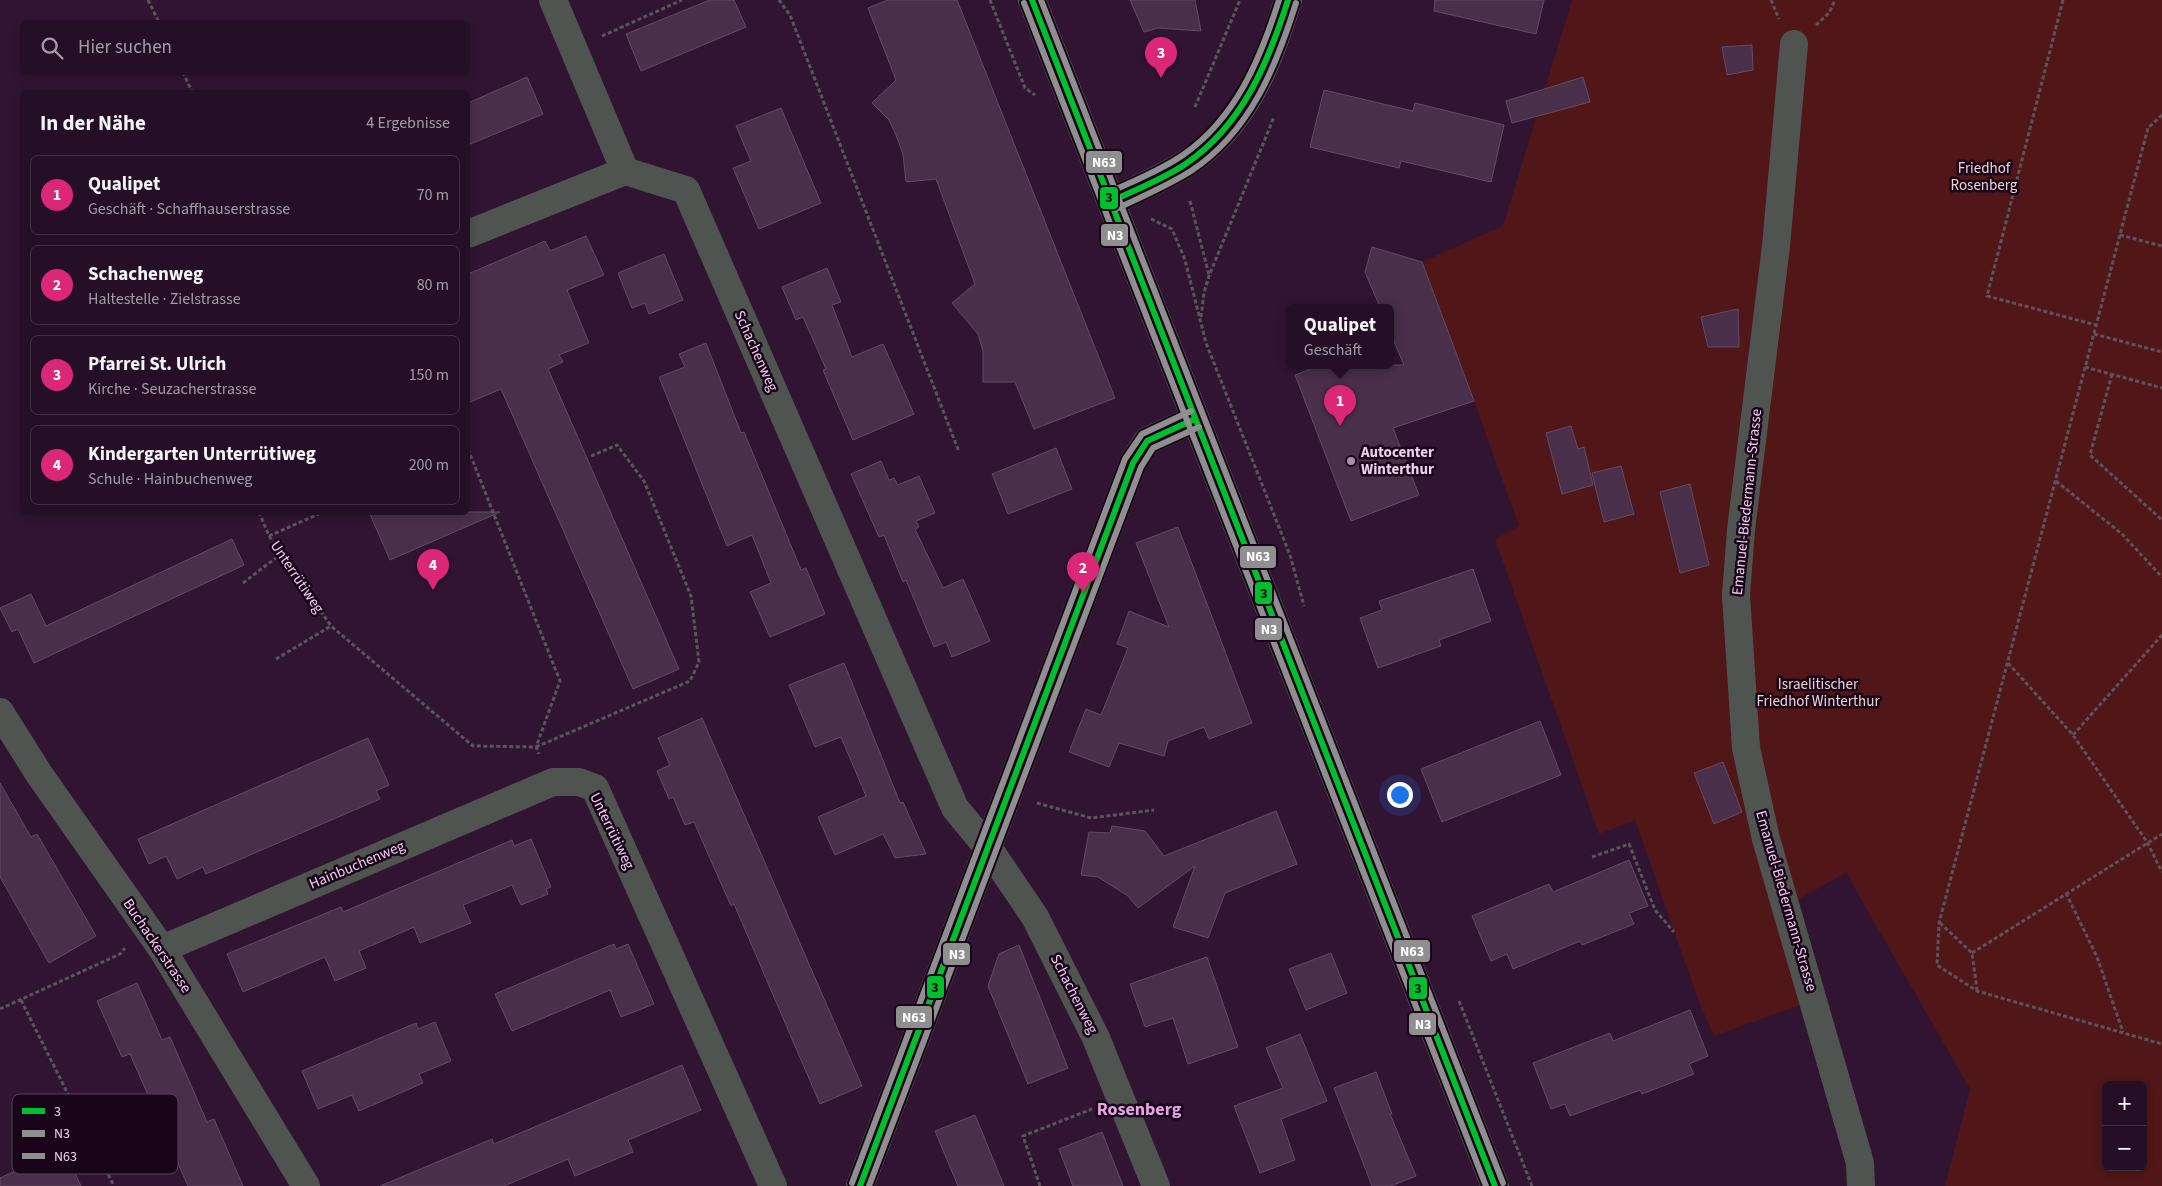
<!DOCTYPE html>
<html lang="de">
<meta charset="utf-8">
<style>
:root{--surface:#250f26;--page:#2d182e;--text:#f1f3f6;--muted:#a39ca7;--line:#422f43;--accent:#db2777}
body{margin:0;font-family:"Source Sans 3",sans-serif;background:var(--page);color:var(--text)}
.controls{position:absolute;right:15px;bottom:15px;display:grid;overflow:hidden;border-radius:8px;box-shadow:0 2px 8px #0003}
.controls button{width:45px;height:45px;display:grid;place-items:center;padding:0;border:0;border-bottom:1px solid var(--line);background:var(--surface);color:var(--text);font:25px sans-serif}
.you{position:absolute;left:1399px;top:794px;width:18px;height:18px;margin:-12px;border:4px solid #fff;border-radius:50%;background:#1a73e8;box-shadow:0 0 0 8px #1a73e833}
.badge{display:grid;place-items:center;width:32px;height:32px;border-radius:50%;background:var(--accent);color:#fff;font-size:16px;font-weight:700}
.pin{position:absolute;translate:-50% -41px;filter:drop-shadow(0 1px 2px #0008)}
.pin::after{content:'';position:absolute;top:26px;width:18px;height:15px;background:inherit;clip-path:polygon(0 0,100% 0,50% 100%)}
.popup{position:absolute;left:1286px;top:304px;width:108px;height:65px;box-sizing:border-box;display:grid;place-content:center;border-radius:8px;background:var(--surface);filter:drop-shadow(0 1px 4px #0005);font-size:16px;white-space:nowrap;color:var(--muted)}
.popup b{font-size:19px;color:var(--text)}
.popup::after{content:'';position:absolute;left:50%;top:100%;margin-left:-10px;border:10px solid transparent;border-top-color:var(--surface)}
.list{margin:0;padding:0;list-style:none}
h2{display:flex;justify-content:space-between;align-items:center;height:65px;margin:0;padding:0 20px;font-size:21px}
h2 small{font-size:16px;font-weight:400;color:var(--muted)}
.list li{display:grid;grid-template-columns:32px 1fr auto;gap:15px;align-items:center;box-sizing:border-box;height:80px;margin:0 10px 10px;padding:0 10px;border:1px solid var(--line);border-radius:8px}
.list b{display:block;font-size:19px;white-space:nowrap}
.list p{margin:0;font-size:16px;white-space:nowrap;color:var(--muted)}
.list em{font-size:16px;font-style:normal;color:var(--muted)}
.icon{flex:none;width:28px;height:28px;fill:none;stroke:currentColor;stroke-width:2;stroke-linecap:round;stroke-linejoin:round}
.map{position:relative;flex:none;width:2162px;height:1186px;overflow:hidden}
.search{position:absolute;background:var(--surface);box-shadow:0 2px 8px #0003;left:20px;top:20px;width:450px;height:55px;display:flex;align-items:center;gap:12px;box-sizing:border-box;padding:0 18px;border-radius:8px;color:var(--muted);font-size:19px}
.panel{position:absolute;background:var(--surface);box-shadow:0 2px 8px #0003;left:20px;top:90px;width:450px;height:425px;border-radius:8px}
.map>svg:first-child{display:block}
.green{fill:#511617;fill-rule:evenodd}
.building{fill:#492f49;stroke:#634b64}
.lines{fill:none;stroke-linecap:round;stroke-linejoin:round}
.path{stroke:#5c545c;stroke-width:3;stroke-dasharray:4 2.5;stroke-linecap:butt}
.minor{stroke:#4f5450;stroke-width:28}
.major{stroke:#585a59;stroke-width:28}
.bus-1-casing{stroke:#19041a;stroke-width:10}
.bus-2-casing{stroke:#19041a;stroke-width:10}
.bus-3-casing{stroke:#19041a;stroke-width:10}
.bus-1{stroke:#00bf2c;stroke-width:6}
.bus-2{stroke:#8f8f8f;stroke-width:6}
.bus-3{stroke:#8f8f8f;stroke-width:6}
.poi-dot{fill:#ac8eac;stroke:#19041a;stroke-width:2}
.labels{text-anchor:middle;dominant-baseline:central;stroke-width:5;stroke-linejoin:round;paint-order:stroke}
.park-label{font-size:15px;fill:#eed4d1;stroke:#19041a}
.street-label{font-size:15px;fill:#efcfee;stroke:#19041a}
.poi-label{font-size:15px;font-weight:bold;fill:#efcfee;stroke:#19041a;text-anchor:start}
.quarter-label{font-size:18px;font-weight:bold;fill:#e5a6e4;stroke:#19041a}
.key{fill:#19041a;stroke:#59415a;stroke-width:1}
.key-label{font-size:14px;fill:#efcfee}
.line-badge{stroke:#19041a;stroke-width:2}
.badge-label{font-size:14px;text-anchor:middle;font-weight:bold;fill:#fff}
.pale-badge-label{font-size:14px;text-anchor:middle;font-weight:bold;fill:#111}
</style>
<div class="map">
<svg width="2162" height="1186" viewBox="0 0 2162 1186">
<rect width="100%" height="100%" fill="#311432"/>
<!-- green -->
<path class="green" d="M 1572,0 L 2162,0 L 2162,1186 L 1945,1186 L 1970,1089 L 1846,873 L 1786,906 L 1814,1000 L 1714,1036 L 1699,1002 L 1635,820 L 1599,834 L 1495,539 L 1519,526 L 1474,401 L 1422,262 L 1503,226 ZM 2106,1085 L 2143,1085 L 2143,1167 L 2106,1167 Z"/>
<!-- building -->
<path class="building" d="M 710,0 L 734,0 L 746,27 L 641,71 L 626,34 Z
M 888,0 L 957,0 L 1115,398 L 1034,429 L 1015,382 L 983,382 L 983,351 L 978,334 L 952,303 L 975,284 L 936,179 L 906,182 L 903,154 L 896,135 L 889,120 L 872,103 L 896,80 L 868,8 Z
M 1130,0 L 1195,0 L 1201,31 L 1158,28 L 1144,32 Z
M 1435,0 L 1544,0 L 1536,34 L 1434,11 Z
M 1752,45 L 1753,70 L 1727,75 L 1722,47 Z
M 527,77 L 543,114 L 468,145 L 468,103 Z
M 1583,77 L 1590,102 L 1512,123 L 1506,101 Z
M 1324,90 L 1413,111 L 1415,103 L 1504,125 L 1491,182 L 1401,161 L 1399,168 L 1310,147 Z
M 781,108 L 821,203 L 759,229 L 733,168 L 751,161 L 736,126 Z
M 586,236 L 604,275 L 567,290 L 589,343 L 559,355 L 563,362 L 548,369 L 679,669 L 633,689 L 501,389 L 468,403 L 468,274 L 545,241 L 550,251 Z
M 1372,247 L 1422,262 L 1474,401 L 1393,428 L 1419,495 L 1351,521 L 1295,375 L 1321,365 L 1404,365 L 1390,332 L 1390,307 L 1380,307 L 1365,272 Z
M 664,254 L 683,300 L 649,314 L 645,303 L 632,308 L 618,273 Z
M 827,268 L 841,302 L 832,305 L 852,357 L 883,344 L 914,414 L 853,440 L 823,370 L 826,369 L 803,317 L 796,320 L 782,287 Z
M 1738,309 L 1739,347 L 1708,347 L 1701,317 Z
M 706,343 L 741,433 L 744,432 L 801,570 L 806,568 L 825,614 L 770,637 L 750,592 L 771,583 L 752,535 L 727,546 L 659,377 L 685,367 L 679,354 Z
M 1571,426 L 1578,449 L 1584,447 L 1593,485 L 1562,494 L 1546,433 Z
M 1056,448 L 1072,489 L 1008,514 L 992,474 Z
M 881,461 L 889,480 L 894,478 L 898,485 L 919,476 L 935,513 L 916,521 L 919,527 L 915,529 L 943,588 L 963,579 L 990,641 L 952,657 L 946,642 L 934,647 L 906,580 L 903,582 L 884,535 L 879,537 L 851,474 Z
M 1621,466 L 1634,514 L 1604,522 L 1592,473 Z
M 1690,484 L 1709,565 L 1680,573 L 1660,492 Z
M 369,512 L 500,512 L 390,560 Z
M 1178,527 L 1252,723 L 1209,739 L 1204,727 L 1168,741 L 1164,756 L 1119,743 L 1109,767 L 1069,752 L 1086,709 L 1101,715 L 1128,648 L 1117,644 L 1129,611 L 1169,627 L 1136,543 Z
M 232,539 L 244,565 L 34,663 L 18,629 L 12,632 L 0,608 L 31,594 L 46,626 Z
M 1473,569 L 1491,621 L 1439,640 L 1441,646 L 1378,668 L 1360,618 L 1382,610 L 1379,601 Z
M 844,663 L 900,803 L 903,802 L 926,854 L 895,858 L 883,834 L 835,855 L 818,817 L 866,796 L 841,737 L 815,747 L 789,685 Z
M 702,718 L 862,1086 L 820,1104 L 734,904 L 731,906 L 694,822 L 685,825 L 673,797 L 669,799 L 657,771 L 670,765 L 658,738 Z
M 1540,721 L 1561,775 L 1442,822 L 1421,769 Z
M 368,738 L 389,785 L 376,791 L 380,799 L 206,874 L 203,867 L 177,879 L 166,856 L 149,864 L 138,839 Z
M 1723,762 L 1742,812 L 1714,824 L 1694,773 Z
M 0,783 L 31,837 L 37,834 L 96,936 L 49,963 L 0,877 Z
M 1276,811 L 1297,864 L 1225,893 L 1208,938 L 1173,927 L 1195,866 L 1138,908 L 1128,896 L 1098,877 L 1081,875 L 1089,832 L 1110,833 L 1112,826 L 1145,831 L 1164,856 Z
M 531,839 L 551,887 L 546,889 L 548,894 L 521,905 L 512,885 L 463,905 L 471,923 L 420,943 L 414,927 L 359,951 L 366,968 L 335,981 L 325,957 L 243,992 L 227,954 L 341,907 L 343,912 L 512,840 L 514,846 Z
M 1629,860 L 1648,906 L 1629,913 L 1634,924 L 1582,945 L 1580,941 L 1513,969 L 1507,954 L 1491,961 L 1472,916 L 1549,884 L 1553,892 Z
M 614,944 L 616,949 L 628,944 L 654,1004 L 621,1017 L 610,990 L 512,1031 L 495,994 Z
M 1019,945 L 1068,1068 L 1028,1084 L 988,986 L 999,954 Z
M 1331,953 L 1347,993 L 1306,1010 L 1289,969 Z
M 1207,957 L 1238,1047 L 1188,1064 L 1173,1018 L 1145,1027 L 1130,984 Z
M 137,983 L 162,1040 L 170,1037 L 207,1122 L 214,1119 L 243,1186 L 188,1186 L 130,1054 L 122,1057 L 97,1001 Z
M 1690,1010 L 1708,1056 L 1689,1064 L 1694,1074 L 1642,1094 L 1640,1090 L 1570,1116 L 1565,1104 L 1551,1109 L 1533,1063 L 1610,1033 L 1613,1041 Z
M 435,1022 L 451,1061 L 419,1074 L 423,1083 L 359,1111 L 352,1095 L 318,1109 L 302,1071 L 416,1023 L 418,1029 Z
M 1300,1034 L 1327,1101 L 1281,1119 L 1295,1160 L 1260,1173 L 1234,1106 L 1283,1088 L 1266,1048 Z
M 682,1065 L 701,1110 L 628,1140 L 633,1152 L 575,1176 L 568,1159 L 504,1186 L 380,1186 L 492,1139 L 494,1144 Z
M 1376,1072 L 1392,1114 L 1390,1114 L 1416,1176 L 1391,1186 L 1372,1186 L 1334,1088 Z
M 975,1115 L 1004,1186 L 958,1186 L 935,1131 Z
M 1102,1132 L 1123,1186 L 1073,1186 L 1059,1149 Z
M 64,1149 L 81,1186 L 0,1186 L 0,1178 Z"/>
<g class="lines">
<!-- path -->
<path class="path" d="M 148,0 L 159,22
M 779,0 L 790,15 L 959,452
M 990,0 L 1025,88 L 1035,95
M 1771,0 L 1779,19
M 2063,0 L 1987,296 L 2096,325
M 1816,25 L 1829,13 L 1835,0
M 602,36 L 682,0
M 183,72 L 192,92
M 91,74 L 95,72
M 1195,107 L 1240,0
M 2162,115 L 2148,128 L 1939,923 L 1937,965 L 1977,991 L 2162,1044
M 1190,201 L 1209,275
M 1151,219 L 1172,229 L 1185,260 L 1206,343 L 1290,555 L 1304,606
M 2120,235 L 2162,246
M 1201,317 L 1204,293 L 1209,276 L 1274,117
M 2094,334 L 2162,352
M 2085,367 L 2162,388
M 2112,374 L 2090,455 L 2162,520
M 468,449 L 560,681 L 536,747
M 2056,481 L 2122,534 L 2162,577
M 259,512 L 269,536 L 331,626 L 473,746 L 536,747 L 539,754
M 269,536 L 323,512
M 243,583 L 281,554
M 276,659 L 331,626
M 2008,663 L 2073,735 L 2147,842 L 2162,872
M 2073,735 L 2162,635
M 536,747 L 690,681 L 699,662 L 691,596 L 644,481 L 617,445 L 589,457
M 1037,803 L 1091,818 L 1154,810
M 1592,857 L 1629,844 L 1655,910 L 1674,932
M 2066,893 L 2097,957 L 2123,1032
M 1940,923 L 1972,953 L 1977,990
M 1972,953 L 2162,834
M 21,1000 L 114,1186
M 1459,1001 L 1532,1186
M 0,1009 L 120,954 L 125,948
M 1040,1186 L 1023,1136 L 1092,1109"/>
<!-- minor -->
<path class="minor" d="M 553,0 L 625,171 L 686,190 L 955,808 L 989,849 L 1035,917 L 1096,1038 L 1156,1186
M 1794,44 L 1776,246 L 1741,530 L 1736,595 L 1746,748 L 1766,839 L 1860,1163 L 1861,1186
M 468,234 L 625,171
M 0,712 L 39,774 L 162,949 L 306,1186
M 162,949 L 553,782 L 579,782 L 595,788 L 773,1186
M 860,1186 L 1133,463 L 1147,441 L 1195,419"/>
<!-- major -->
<path class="major" d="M 1032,0 L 1495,1186
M 1112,201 C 1137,189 1164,178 1187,163 C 1244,126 1269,63 1288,0"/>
<defs>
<path id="bus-1" d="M 1032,0 L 1495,1186
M 1112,201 C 1137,189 1164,179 1187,163 C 1243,124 1268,63 1288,0
M 860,1186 L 1133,463 L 1147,441 L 1195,419"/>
<path id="bus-2" d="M 1024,3 L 1486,1186
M 1116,209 C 1141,197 1167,186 1191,171 C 1250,132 1276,67 1296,3
M 869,1186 L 1141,467 L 1153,448 L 1199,427"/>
<path id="bus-3" d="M 1041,0 L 1503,1183
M 1108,193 C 1133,181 1160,171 1183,155 C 1236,118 1260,60 1279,0
M 852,1183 L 1125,459 L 1142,434 L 1191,411"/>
</defs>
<!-- bus-1 casing -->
<use href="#bus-1" class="bus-1-casing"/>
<!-- bus-2 casing -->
<use href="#bus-2" class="bus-2-casing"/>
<!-- bus-3 casing -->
<use href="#bus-3" class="bus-3-casing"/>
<!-- bus-1 -->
<use href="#bus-1" class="bus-1"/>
<!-- bus-2 -->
<use href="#bus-2" class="bus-2"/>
<!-- bus-3 -->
<use href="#bus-3" class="bus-3"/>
</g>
<!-- markers -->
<circle class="poi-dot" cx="1351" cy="461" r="5"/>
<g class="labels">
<!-- park labels -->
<g class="park-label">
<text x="1984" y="168">Friedhof<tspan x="1984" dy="17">Rosenberg</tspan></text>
<text x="1818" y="684">Israelitischer<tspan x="1818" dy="17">Friedhof Winterthur</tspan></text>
</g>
<!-- street labels -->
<g class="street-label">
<text transform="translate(756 351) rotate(66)">Schachenweg</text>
<text transform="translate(1747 502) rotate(-84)">Emanuel-Biedermann-Strasse</text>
<text transform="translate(297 577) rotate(56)">Unterrütiweg</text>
<text transform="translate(612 831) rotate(64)">Unterrütiweg</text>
<text transform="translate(357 865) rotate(-23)">Hainbuchenweg</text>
<text transform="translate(1786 901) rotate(74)">Emanuel-Biedermann-Strasse</text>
<text transform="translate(157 946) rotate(56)">Buchackerstrasse</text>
<text transform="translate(1074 994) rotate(63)">Schachenweg</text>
</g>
<!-- poi labels -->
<g class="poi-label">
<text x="1361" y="452">Autocenter<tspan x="1361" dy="17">Winterthur</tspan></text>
</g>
<!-- quarter labels -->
<g class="quarter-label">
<text x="1139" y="1109">Rosenberg</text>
</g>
</g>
<!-- legend -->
<rect x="12" y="1094" width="166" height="80" rx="8" class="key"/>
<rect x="22" y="1108" width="23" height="6" fill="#00bf2c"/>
<rect x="22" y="1130" width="23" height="7" fill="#8f8f8f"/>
<rect x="22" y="1153" width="23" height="6" fill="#8f8f8f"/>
<g class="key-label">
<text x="54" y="1116">3</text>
<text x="54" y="1138">N3</text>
<text x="54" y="1161">N63</text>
</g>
<g class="line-badge">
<rect x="1085" y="150" width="38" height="24" rx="5" fill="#8f8f8f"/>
<rect x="1099" y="186" width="20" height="24" rx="5" fill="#00bf2c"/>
<rect x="1100" y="223" width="29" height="24" rx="5" fill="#8f8f8f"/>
<rect x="1239" y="545" width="38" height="24" rx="5" fill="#8f8f8f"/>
<rect x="1254" y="581" width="19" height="24" rx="5" fill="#00bf2c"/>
<rect x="1254" y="617" width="29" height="24" rx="5" fill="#8f8f8f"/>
<rect x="1393" y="939" width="38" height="24" rx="5" fill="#8f8f8f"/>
<rect x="942" y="942" width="29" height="24" rx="5" fill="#8f8f8f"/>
<rect x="926" y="975" width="19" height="24" rx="5" fill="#00bf2c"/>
<rect x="1408" y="976" width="20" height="24" rx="5" fill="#00bf2c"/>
<rect x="895" y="1005" width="38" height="24" rx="5" fill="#8f8f8f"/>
<rect x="1408" y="1012" width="29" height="24" rx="5" fill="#8f8f8f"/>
</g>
<g class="badge-label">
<text x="1104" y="167">N63</text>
<text x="1115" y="240">N3</text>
<text x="1258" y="561">N63</text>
<text x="1269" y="634">N3</text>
<text x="1412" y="956">N63</text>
<text x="957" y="959">N3</text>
<text x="914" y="1022">N63</text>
<text x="1423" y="1029">N3</text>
</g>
<g class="pale-badge-label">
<text x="1109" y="202">3</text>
<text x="1264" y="598">3</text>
<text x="935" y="992">3</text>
<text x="1418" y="993">3</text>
</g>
</svg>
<div class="controls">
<button>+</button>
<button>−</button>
</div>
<div class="you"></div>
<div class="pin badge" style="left:1340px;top:426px">1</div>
<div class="popup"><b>Qualipet</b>Geschäft</div>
<div class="pin badge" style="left:1083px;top:593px">2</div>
<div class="pin badge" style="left:1161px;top:78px">3</div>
<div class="pin badge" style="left:433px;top:590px">4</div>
<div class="search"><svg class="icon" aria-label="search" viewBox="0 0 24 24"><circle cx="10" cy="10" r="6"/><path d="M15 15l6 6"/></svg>Hier suchen</div>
<section class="panel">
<h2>In der Nähe<small>4 Ergebnisse</small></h2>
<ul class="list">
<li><span class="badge">1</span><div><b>Qualipet</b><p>Geschäft · Schaffhauserstrasse</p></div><em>70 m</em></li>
<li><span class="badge">2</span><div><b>Schachenweg</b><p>Haltestelle · Zielstrasse</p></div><em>80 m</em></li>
<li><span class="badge">3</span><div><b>Pfarrei St. Ulrich</b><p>Kirche · Seuzacherstrasse</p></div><em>150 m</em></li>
<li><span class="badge">4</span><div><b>Kindergarten Unterrütiweg</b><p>Schule · Hainbuchenweg</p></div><em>200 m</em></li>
</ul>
</section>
</div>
